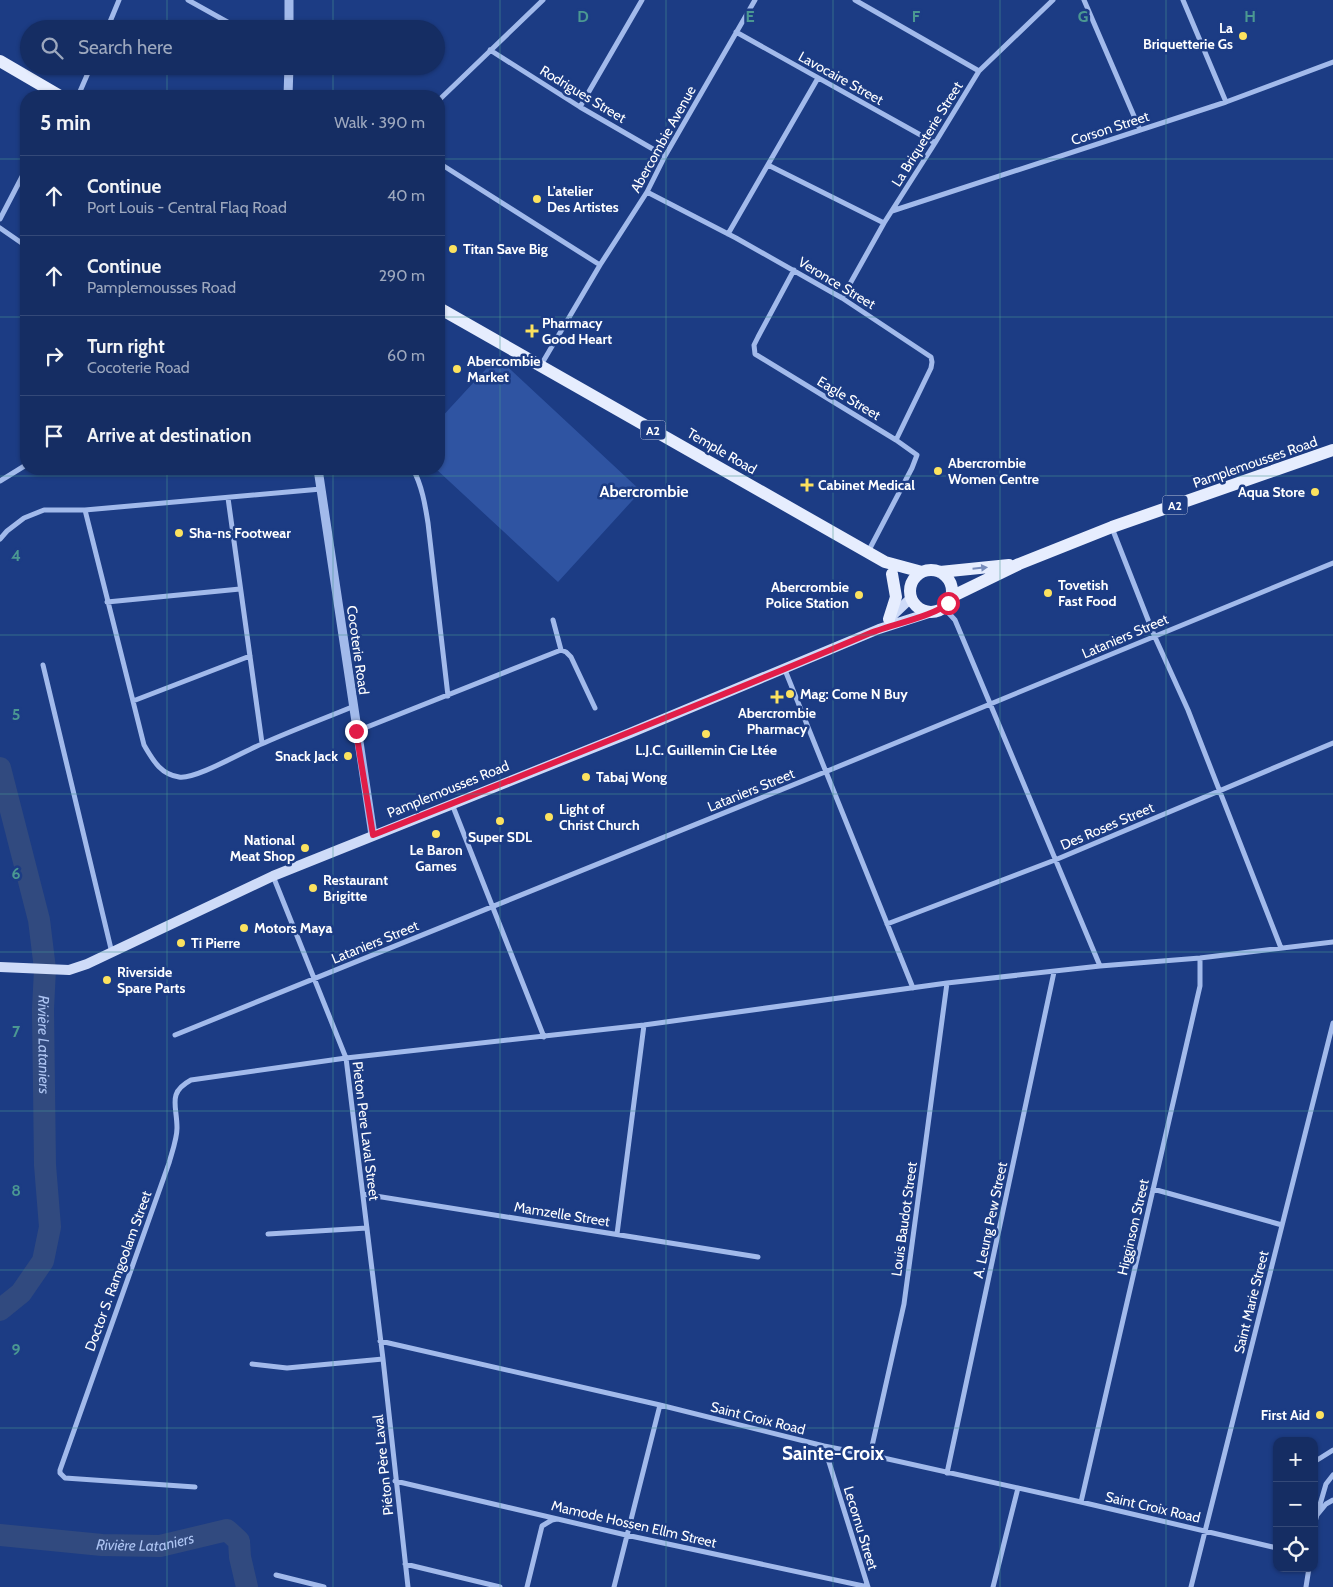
<!DOCTYPE html>
<meta charset="utf-8">
<style>
:root{--surface:#152d63;--page:#22396c;--text:#f1f3f6;--muted:#9da8be;--line:#344978}
body{margin:0;font-family:Cabin,sans-serif;background:var(--page);color:var(--text)}
.controls{position:absolute;right:15px;bottom:15px;display:grid;overflow:hidden;border-radius:10px;box-shadow:0 1px 4px #0004}
.controls button{width:45px;height:45px;display:grid;place-items:center;padding:0;border:0;border-bottom:1px solid var(--line);background:var(--surface);color:var(--text);font:25px sans-serif}
.stop{position:absolute;width:15px;height:15px;margin:-11px;border:4px solid #e11d48;border-radius:50%;background:#fff}
.stop.end{background:#e11d48;border-color:#fff;box-shadow:0 1px 5px #0008}
.list{margin:0;padding:0;list-style:none}
h2{display:flex;justify-content:space-between;align-items:center;height:65px;margin:0;padding:0 20px;font-size:21px}
h2 small{font-size:16px;font-weight:400;color:var(--muted)}
.list li{display:grid;grid-template-columns:32px 1fr auto;gap:15px;align-items:center;box-sizing:border-box;height:80px;padding:0 20px;border-top:1px solid var(--line)}
.list b{display:block;font-size:19px;white-space:nowrap}
.list p{margin:0;font-size:16px;white-space:nowrap;color:var(--muted)}
.list em{font-size:16px;font-style:normal;color:var(--muted)}
.icon{flex:none;width:28px;height:28px;fill:none;stroke:currentColor;stroke-width:2;stroke-linecap:round;stroke-linejoin:round}
.map{position:relative;flex:none;width:1333px;height:1587px;overflow:hidden}
.search{position:absolute;background:var(--surface);box-shadow:0 1px 4px #0004;left:20px;top:20px;width:425px;height:55px;display:flex;align-items:center;gap:12px;box-sizing:border-box;padding:0 18px;border-radius:28px;color:var(--muted);font-size:19px}
.panel{position:absolute;background:var(--surface);box-shadow:0 1px 4px #0004;left:20px;top:90px;width:425px;height:385px;border-radius:20px}
.map>svg:first-child{display:block}
.green{fill:#2f54a2}
.lines{fill:none;stroke-linecap:round;stroke-linejoin:round}
.river{stroke:#314a7f;stroke-width:22}
.minor{stroke:#a2baeb;stroke-width:5}
.tertiary{stroke:#a2baeb;stroke-width:9}
.secondary{stroke:#cedbf8;stroke-width:10}
.primary{stroke:#e6edfe;stroke-width:12}
.oneway{fill:#778cbb}
.route{stroke:#e11d48;stroke-width:6}
.grid{fill:none;stroke:#4b9892;stroke-width:1;stroke-opacity:0.55}
.poi-dot{fill:#fce25f;stroke:#1c3c84;stroke-width:2}
.labels{text-anchor:middle;dominant-baseline:central;stroke-width:5;stroke-linejoin:round;paint-order:stroke}
.shield{fill:#1c3c84;stroke:#bbc4da;stroke-width:1}
.shield-label{font-size:12px;font-weight:bold;fill:#fff}
.poi-label{font-size:14px;font-weight:bold;fill:#fff;stroke:#1c3c84;text-anchor:start}
.street-label{font-size:14px;fill:#fff;stroke:#1c3c84}
.water-label{font-size:15px;font-style:italic;fill:#adc4f2;stroke:#1c3c84}
.quarter-label{font-size:16px;font-weight:bold;fill:#fff;stroke:#1c3c84}
.district-label{font-size:19px;font-weight:bold;fill:#fff;stroke:#1c3c84}
.grid-label{font-size:16px;text-anchor:middle;font-weight:bold;fill:#4b9892;stroke:#1c3c84;stroke-width:5;stroke-linejoin:round;paint-order:stroke}
</style>
<div class="map">
<svg width="1333" height="1587" viewBox="0 0 1333 1587">
<rect width="100%" height="100%" fill="#1c3c84"/>
<!-- green -->
<path class="green" d="M 497,357 L 641,491 L 558,582 L 436,469 L 439,469 L 439,420 Z"/>
<g class="lines">
<!-- river -->
<g class="river">
<path id="s1" d="M 0,768 L 39,920 L 45,969 L 43,1009 L 45,1165 L 50,1227 L 43,1261 L 21,1293 L 0,1310"/>
<path id="s2" d="M 0,1535 L 102,1545 L 160,1546 L 227,1530 L 239,1541 L 240,1557 L 247,1587"/>
</g>
<!-- minor -->
<path class="minor" d="M 188,0 L 240,29
M 855,0 L 979,71
M 1084,0 L 1140,130
M 1183,0 L 1226,102
M 107,29 L 119,0
M 736,32 L 935,143
M 490,50 L 580,107 L 665,156
M 78,96 L 91,66
M 439,100 L 543,0
M 580,107 L 642,0
M 439,163 L 600,265
M 768,165 L 884,223
M 647,192 L 736,238 L 842,298 L 931,357 L 932,362 L 931,368 L 896,440
M 892,211 L 1226,102 L 1333,62
M 0,219 L 26,169
M 0,228 L 26,246
M 728,234 L 818,78
M 794,270 L 758,337 L 754,345 L 755,354 L 896,440 L 917,455 L 912,468 L 868,552
M 842,298 L 884,223 L 935,143 L 979,71 L 1053,0
M 541,365 L 600,265 L 647,192 L 665,156 L 755,0
M 413,469 C 422,486 425,504 428,523 L 448,696
M 0,481 L 26,465
M 228,498 L 262,743
M 85,510 L 144,745 C 153,760 160,774 179,777 C 195,780 246,750 264,743 C 293,730 323,719 352,707
M 1112,528 L 1154,635 L 1188,710 L 1281,948
M 0,539 L 7,531 L 24,518 L 44,510 L 85,510 L 321,489
M 107,602 L 240,589
M 944,608 L 955,620 L 1100,966
M 553,620 L 561,650
M 43,665 L 112,953
M 785,670 L 913,988
M 133,701 L 250,656
M 357,731 L 561,650 L 566,652 L 571,657 L 595,708
M 452,804 L 544,1037
M 273,876 L 346,1058 L 383,1359 L 408,1587
M 887,924 L 1055,860 L 1333,743
M 175,1035 L 825,772 L 1333,563
M 1153,1189 L 1282,1225
M 363,1194 L 758,1257
M 268,1234 L 367,1228
M 617,1234 L 644,1025
M 380,1341 L 660,1405 L 824,1446 L 870,1455 L 1081,1502 L 1277,1548
M 252,1364 L 287,1368 L 383,1359
M 824,1446 L 868,1587
M 870,1455 L 904,1304 L 947,983
M 1314,1462 L 1333,1450
M 947,1473 L 1054,972
M 395,1481 L 626,1535 L 868,1587
M 195,1487 L 65,1478 L 60,1473 L 60,1470 L 169,1163 C 172,1152 177,1139 177,1128 C 177,1105 167,1093 191,1080 L 346,1058 L 644,1025 L 947,983 L 1100,966 L 1200,958 L 1333,942
M 1081,1502 L 1200,986 L 1200,958
M 1317,1515 L 1326,1504 L 1333,1500
M 1314,1525 L 1326,1484 L 1333,1475
M 405,1564 L 500,1587
M 276,1575 L 324,1587
M 527,1587 L 542,1526 L 552,1520 L 557,1519
M 614,1587 L 660,1405
M 993,1587 L 1018,1488
M 1191,1587 L 1333,1023
M 1306,1587 L 1309,1568"/>
<!-- tertiary -->
<path class="tertiary" d="M 289,0 L 289,29
M 288,96 L 289,66
M 318,469 L 373,835"/>
<!-- secondary -->
<path class="secondary" d="M 890,618 L 911,598
M 0,967 L 69,970 L 87,964 L 273,876 L 630,733 L 879,629 L 932,612"/>
<!-- primary -->
<path class="primary" d="M 0,61 L 60,96
M 439,308 L 885,562 L 922,572
M910 591a21 21 0 1 1 42 0a21 21 0 1 1-42 0Z
M 940,572 L 1009,565
M 951,597 L 1019,564 L 1112,527 L 1333,450
M 889,619 L 896,597 L 892,574"/>
</g>
<!-- one-way arrows -->
<defs><path id="oneway-solid" d="M-6-.8H1V-3.2L6.5 0L1 3.2V.8H-6Z" transform="scale(1.25)"/></defs>
<use class="oneway" href="#oneway-solid" transform="translate(980 568) rotate(-6)"/>
<g class="lines">
<!-- route -->
<path class="route" d="M 356,731 L 373,835 C 538,769 704,704 868,634 C 886,626 938,615 948,603"/>
</g>
<!-- grid -->
<path class="grid" d="M 167,0 L 167,29M 333,0 L 333,29M 500,0 L 500,1587M 666,0 L 666,1587M 833,0 L 833,1587M 1000,0 L 1000,1587M 1166,0 L 1166,1587M 167,66 L 167,96M 333,66 L 333,96M 0,159 L 26,159M 439,159 L 1333,159M 0,317 L 26,317M 439,317 L 1333,317M 167,469 L 167,1587M 333,469 L 333,1587M 0,476 L 1333,476M 0,635 L 1333,635M 0,794 L 1333,794M 0,952 L 1333,952M 0,1111 L 1333,1111M 0,1270 L 1333,1270M 0,1428 L 1333,1428"/>
<!-- markers -->
<g class="poi-dot">
<circle cx="1243" cy="36" r="5"/>
<circle cx="537" cy="199" r="5"/>
<circle cx="453" cy="249" r="5"/>
<path d="M529.5 323.5h5v5h5v5h-5v5h-5v-5h-5v-5h5z"/>
<circle cx="457" cy="369" r="5"/>
<circle cx="938" cy="471" r="5"/>
<path d="M804.5 477.5h5v5h5v5h-5v5h-5v-5h-5v-5h5z"/>
<circle cx="1315" cy="492" r="5"/>
<circle cx="179" cy="533" r="5"/>
<circle cx="1048" cy="593" r="5"/>
<circle cx="859" cy="595" r="5"/>
<circle cx="790" cy="694" r="5"/>
<path d="M774.5 689.5h5v5h5v5h-5v5h-5v-5h-5v-5h5z"/>
<circle cx="706" cy="734" r="5"/>
<circle cx="348" cy="756" r="5"/>
<circle cx="586" cy="777" r="5"/>
<circle cx="549" cy="817" r="5"/>
<circle cx="500" cy="821" r="5"/>
<circle cx="436" cy="834" r="5"/>
<circle cx="305" cy="848" r="5"/>
<circle cx="313" cy="888" r="5"/>
<circle cx="244" cy="928" r="5"/>
<circle cx="181" cy="943" r="5"/>
<circle cx="107" cy="980" r="5"/>
<circle cx="1320" cy="1415" r="5"/>
</g>
<g class="labels">
<!-- shield labels -->
<g class="shield">
<rect x="640.5" y="420.5" width="25" height="19" rx="4"/>
<rect x="1162.5" y="495.5" width="25" height="19" rx="4"/>
</g>
<g class="shield-label">
<text x="653" y="430">A2</text>
<text x="1175" y="505">A2</text>
</g>
<!-- poi labels -->
<g class="poi-label">
<text x="1233" y="28" text-anchor="end">La<tspan x="1233" dy="16">Briquetterie Gs</tspan></text>
<text x="547" y="191">L'atelier<tspan x="547" dy="16">Des Artistes</tspan></text>
<text x="463" y="249">Titan Save Big</text>
<text x="542" y="323">Pharmacy<tspan x="542" dy="16">Good Heart</tspan></text>
<text x="467" y="361">Abercombie<tspan x="467" dy="16">Market</tspan></text>
<text x="948" y="463">Abercrombie<tspan x="948" dy="16">Women Centre</tspan></text>
<text x="818" y="485">Cabinet Medical</text>
<text x="1305" y="492" text-anchor="end">Aqua Store</text>
<text x="189" y="533">Sha-ns Footwear</text>
<text x="1058" y="585">Tovetish<tspan x="1058" dy="16">Fast Food</tspan></text>
<text x="849" y="587" text-anchor="end">Abercrombie<tspan x="849" dy="16">Police Station</tspan></text>
<text x="800" y="694">Mag: Come N Buy</text>
<text x="777" y="713" text-anchor="middle">Abercrombie<tspan x="777" dy="16">Pharmacy</tspan></text>
<text x="706" y="750" text-anchor="middle">L.J.C. Guillemin Cie Ltée</text>
<text x="338" y="756" text-anchor="end">Snack Jack</text>
<text x="596" y="777">Tabaj Wong</text>
<text x="559" y="809">Light of<tspan x="559" dy="16">Christ Church</tspan></text>
<text x="500" y="837" text-anchor="middle">Super SDL</text>
<text x="295" y="840" text-anchor="end">National<tspan x="295" dy="16">Meat Shop</tspan></text>
<text x="436" y="850" text-anchor="middle">Le Baron<tspan x="436" dy="16">Games</tspan></text>
<text x="323" y="880">Restaurant<tspan x="323" dy="16">Brigitte</tspan></text>
<text x="254" y="928">Motors Maya</text>
<text x="191" y="943">Ti Pierre</text>
<text x="117" y="972">Riverside<tspan x="117" dy="16">Spare Parts</tspan></text>
<text x="1310" y="1415" text-anchor="end">First Aid</text>
</g>
<!-- street labels -->
<g class="street-label">
<text transform="translate(841 78) rotate(29)">Lavocaire Street</text>
<text transform="translate(583 94) rotate(31)">Rodrigues Street</text>
<text transform="translate(1110 128) rotate(-18)">Corson Street</text>
<text transform="translate(927 134) rotate(-58)">La Briqueterie Street</text>
<text transform="translate(663 139) rotate(-61)">Abercombie Avenue</text>
<text transform="translate(837 283) rotate(31)">Veronce Street</text>
<text transform="translate(849 398) rotate(31)">Eagle Street</text>
<text transform="translate(722 451) rotate(30)">Temple Road</text>
<text transform="translate(1255 462) rotate(-19)">Pamplemousses Road</text>
<text transform="translate(1125 636) rotate(-23)">Lataniers Street</text>
<text transform="translate(358 650) rotate(82)">Cocoterie Road</text>
<text transform="translate(448 789) rotate(-22)">Pamplemousses Road</text>
<text transform="translate(751 790) rotate(-22)">Lataniers Street</text>
<text transform="translate(1107 826) rotate(-23)">Des Roses Street</text>
<text transform="translate(375 942) rotate(-22)">Lataniers Street</text>
<text transform="translate(366 1131) rotate(83)">Pieton Pere Laval Street</text>
<text transform="translate(562 1214) rotate(9)">Mamzelle Street</text>
<text transform="translate(904 1219) rotate(-82)">Louis Baudot Street</text>
<text transform="translate(990 1220) rotate(-78)">A. Leung Pew Street</text>
<text transform="translate(1133 1227) rotate(-77)">Higginson Street</text>
<text transform="translate(118 1271) rotate(-70)">Doctor S. Ramgoolam Street</text>
<text transform="translate(1251 1302) rotate(-76)">Saint Marie Street</text>
<text transform="translate(758 1418) rotate(14)">Saint Croix Road</text>
<text transform="translate(383 1465) rotate(-96)">Piéton Père Laval</text>
<text transform="translate(1153 1507) rotate(13)">Saint Croix Road</text>
<text transform="translate(634 1524) rotate(13)">Mamode Hossen Ellm Street</text>
<text transform="translate(861 1528) rotate(73)">Lecornu Street</text>
</g>
<!-- water labels -->
<g class="water-label">
<text stroke="none"><textPath href="#s1" startOffset="282">Rivière Lataniers</textPath></text>
<text stroke="none"><textPath href="#s2" startOffset="146">Rivière Lataniers</textPath></text>
</g>
<!-- quarter labels -->
<g class="quarter-label">
<text x="644" y="491">Abercrombie</text>
</g>
<!-- district labels -->
<g class="district-label">
<text x="833" y="1453">Sainte-Croix</text>
</g>
</g>
<g class="grid-label">
<text x="583" y="22">D</text>
<text x="750" y="22">E</text>
<text x="916" y="22">F</text>
<text x="1083" y="22">G</text>
<text x="1250" y="22">H</text>
<text x="16" y="561">4</text>
<text x="16" y="720">5</text>
<text x="16" y="879">6</text>
<text x="16" y="1037">7</text>
<text x="16" y="1196">8</text>
<text x="16" y="1355">9</text>
</g>
</svg>
<div class="controls">
<button>+</button>
<button>−</button>
<button><svg class="icon" aria-label="locate" viewBox="0 0 24 24"><circle cx="12" cy="12" r="6"/><path d="M12 2v4M12 18v4M2 12h4M18 12h4"/></svg></button>
</div>
<div class="stop" style="left:948px;top:603px"></div>
<div class="stop end" style="left:356px;top:731px"></div>
<div class="search"><svg class="icon" aria-label="search" viewBox="0 0 24 24"><circle cx="10" cy="10" r="6"/><path d="M15 15l6 6"/></svg>Search here</div>
<section class="panel">
<h2>5 min<small>Walk · 390 m</small></h2>
<ul class="list">
<li><svg class="icon" aria-label="ahead" viewBox="0 0 24 24"><path d="M12 20V5M6 11l6-6 6 6"/></svg><div><b>Continue</b><p>Port Louis - Central Flaq Road</p></div><em>40 m</em></li>
<li><svg class="icon" aria-label="ahead" viewBox="0 0 24 24"><path d="M12 20V5M6 11l6-6 6 6"/></svg><div><b>Continue</b><p>Pamplemousses Road</p></div><em>290 m</em></li>
<li><svg class="icon" aria-label="right" viewBox="0 0 24 24"><path d="M7 20v-9h11M14 6l5 5-5 5"/></svg><div><b>Turn right</b><p>Cocoterie Road</p></div><em>60 m</em></li>
<li><svg class="icon" aria-label="arrive" viewBox="0 0 24 24"><path d="M6 21V4h12l-3 4 3 4H6"/></svg><div><b>Arrive at destination</b></div></li>
</ul>
</section>
</div>
